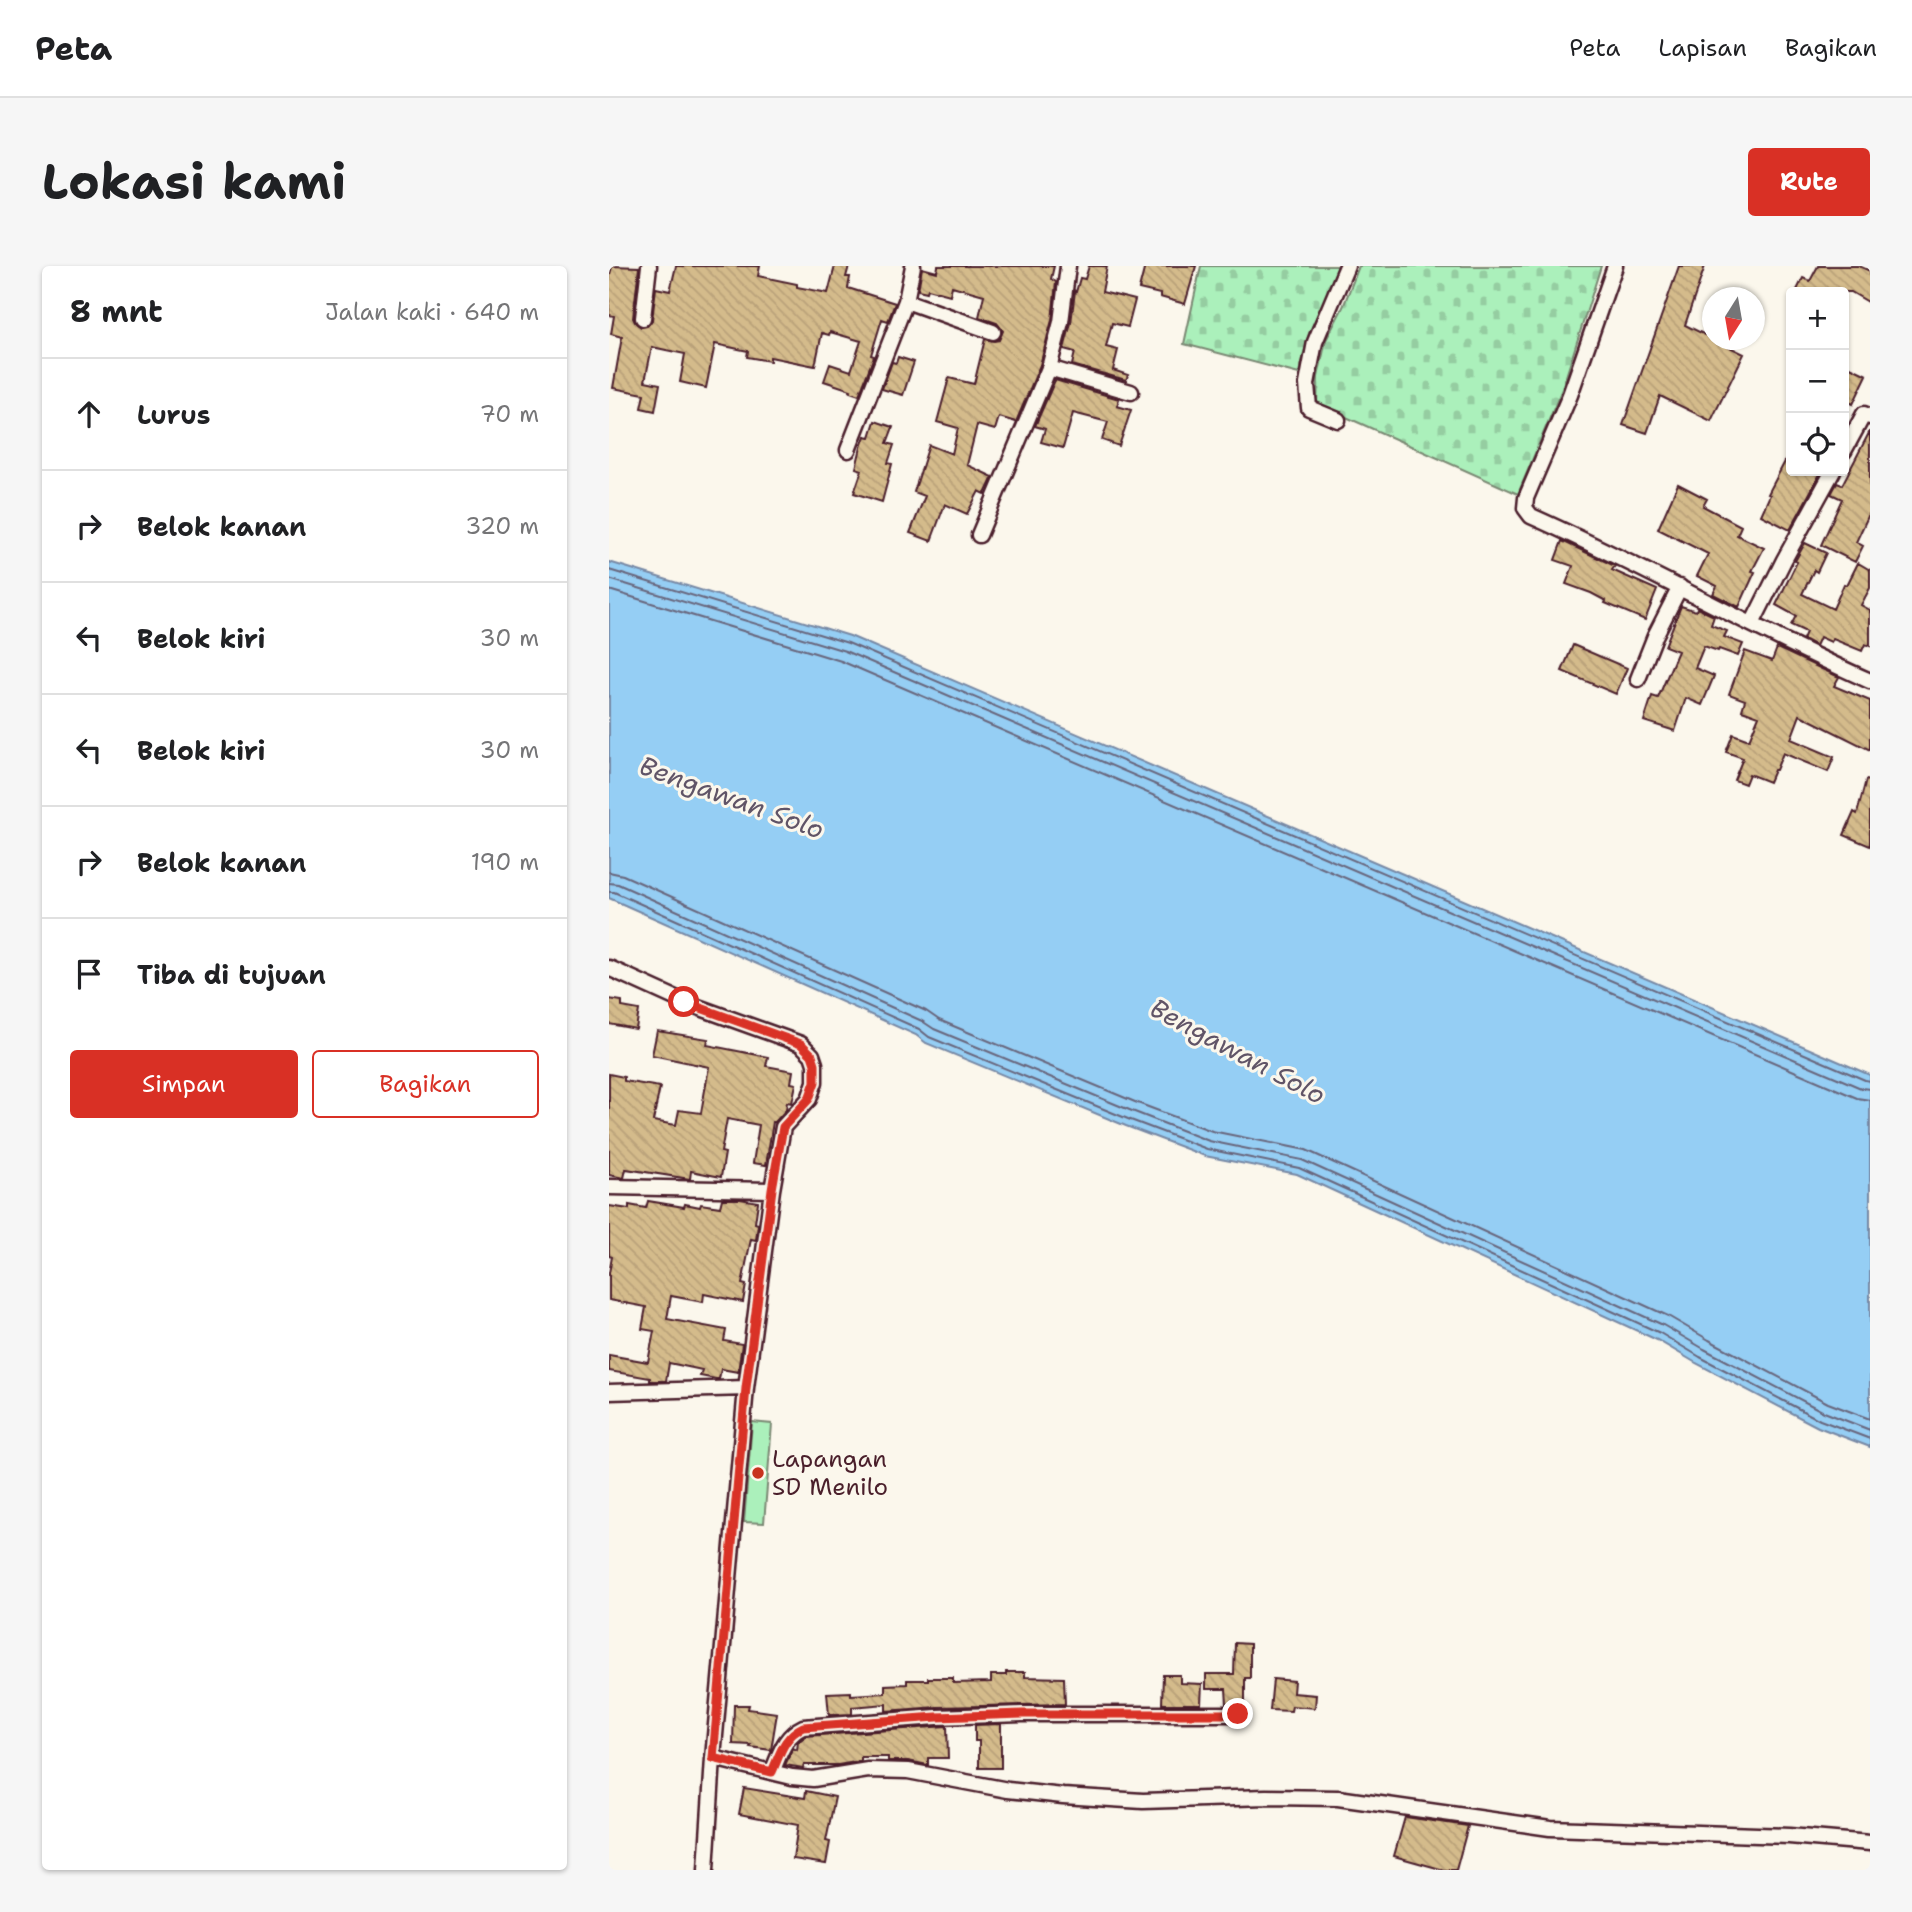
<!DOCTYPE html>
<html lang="id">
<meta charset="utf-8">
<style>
:root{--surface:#fff;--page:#f6f6f6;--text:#202124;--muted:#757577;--line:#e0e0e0;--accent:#d93025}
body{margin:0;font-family:"Shantell Sans",sans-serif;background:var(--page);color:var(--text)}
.controls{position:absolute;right:21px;top:21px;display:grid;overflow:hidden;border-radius:7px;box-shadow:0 2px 5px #0004}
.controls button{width:63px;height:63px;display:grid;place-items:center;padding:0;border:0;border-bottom:2px solid var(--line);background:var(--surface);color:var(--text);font:35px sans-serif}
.compass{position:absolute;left:1093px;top:21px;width:63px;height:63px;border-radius:50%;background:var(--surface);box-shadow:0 2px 5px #0004;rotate:191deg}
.stop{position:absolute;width:21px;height:21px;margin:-16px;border:5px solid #d93025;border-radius:50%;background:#fff}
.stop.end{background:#d93025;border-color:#fff;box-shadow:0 2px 7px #0008}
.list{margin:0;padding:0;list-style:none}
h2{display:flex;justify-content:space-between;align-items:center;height:91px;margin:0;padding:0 28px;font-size:30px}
h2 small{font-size:23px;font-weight:400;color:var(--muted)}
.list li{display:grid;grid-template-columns:46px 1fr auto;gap:21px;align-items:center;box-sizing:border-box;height:112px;padding:0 28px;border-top:2px solid var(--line)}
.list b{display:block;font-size:26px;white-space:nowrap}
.list em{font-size:23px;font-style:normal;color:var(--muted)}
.actions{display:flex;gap:14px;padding:21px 28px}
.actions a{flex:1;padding:16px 0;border:2px solid var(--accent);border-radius:7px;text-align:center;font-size:24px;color:var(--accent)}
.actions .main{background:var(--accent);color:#fff}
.icon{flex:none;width:38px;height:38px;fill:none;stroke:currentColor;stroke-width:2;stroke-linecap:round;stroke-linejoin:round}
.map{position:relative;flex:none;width:1261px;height:1604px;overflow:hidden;border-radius:7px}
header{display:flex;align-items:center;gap:42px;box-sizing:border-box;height:98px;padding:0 35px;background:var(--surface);border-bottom:2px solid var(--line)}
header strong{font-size:33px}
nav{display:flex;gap:38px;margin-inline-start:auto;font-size:24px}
.intro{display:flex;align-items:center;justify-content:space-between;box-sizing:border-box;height:168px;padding:0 42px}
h1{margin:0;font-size:49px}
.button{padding:18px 32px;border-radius:7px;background:var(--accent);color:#fff;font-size:24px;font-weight:700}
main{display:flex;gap:42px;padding:0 42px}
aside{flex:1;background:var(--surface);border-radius:7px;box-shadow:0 2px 5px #0004}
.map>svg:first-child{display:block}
.green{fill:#abf0bb;stroke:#7a8873;stroke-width:2}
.cemetery{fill:url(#cemetery-stones);stroke:#7a8873;stroke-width:2}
.water{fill:#95cef4;stroke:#7788a4;stroke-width:2}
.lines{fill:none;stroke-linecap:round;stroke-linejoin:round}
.shore{stroke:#68657b;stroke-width:2}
.building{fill:url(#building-back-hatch);stroke:#4a1f2b;stroke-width:2}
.minor-casing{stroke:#4a1f2b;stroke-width:19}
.minor{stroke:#fbf7ec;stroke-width:14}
.route{stroke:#d93025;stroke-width:9}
.poi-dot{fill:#c8321e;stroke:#fbf7ec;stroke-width:2.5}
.labels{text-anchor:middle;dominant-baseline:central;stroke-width:6;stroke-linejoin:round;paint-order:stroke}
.poi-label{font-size:24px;fill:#4a1f2b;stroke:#fbf7ec;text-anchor:start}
.water-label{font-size:26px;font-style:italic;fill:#605467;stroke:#fbf7ec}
</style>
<header>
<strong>Peta</strong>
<nav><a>Peta</a><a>Lapisan</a><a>Bagikan</a></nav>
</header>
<div class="intro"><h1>Lokasi kami</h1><a class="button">Rute</a></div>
<main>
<aside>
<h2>8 mnt<small>Jalan kaki · 640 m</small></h2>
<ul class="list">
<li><svg class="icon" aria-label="ahead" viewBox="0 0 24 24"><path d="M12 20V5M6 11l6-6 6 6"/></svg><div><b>Lurus</b></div><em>70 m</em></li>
<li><svg class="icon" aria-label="right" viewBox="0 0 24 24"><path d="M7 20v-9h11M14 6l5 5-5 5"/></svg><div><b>Belok kanan</b></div><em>320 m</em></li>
<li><svg class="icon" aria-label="left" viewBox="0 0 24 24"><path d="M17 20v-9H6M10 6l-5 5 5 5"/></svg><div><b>Belok kiri</b></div><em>30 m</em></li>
<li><svg class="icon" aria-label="left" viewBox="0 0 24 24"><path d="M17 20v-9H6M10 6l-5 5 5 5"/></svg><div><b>Belok kiri</b></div><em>30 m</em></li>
<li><svg class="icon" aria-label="right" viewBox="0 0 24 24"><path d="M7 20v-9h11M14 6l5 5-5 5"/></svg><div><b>Belok kanan</b></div><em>190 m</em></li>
<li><svg class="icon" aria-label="arrive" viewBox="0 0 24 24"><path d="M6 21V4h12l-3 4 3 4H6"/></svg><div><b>Tiba di tujuan</b></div></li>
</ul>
<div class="actions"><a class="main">Simpan</a><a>Bagikan</a></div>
</aside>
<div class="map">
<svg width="1261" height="1604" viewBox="0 0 1261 1604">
<defs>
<pattern id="cemetery-stones" width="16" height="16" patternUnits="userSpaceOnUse" patternTransform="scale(1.75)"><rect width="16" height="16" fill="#abf0bb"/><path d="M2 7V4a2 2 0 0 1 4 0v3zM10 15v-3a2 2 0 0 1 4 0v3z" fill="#95cda1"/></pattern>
<pattern id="building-back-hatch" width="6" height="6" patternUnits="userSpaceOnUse" patternTransform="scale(1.75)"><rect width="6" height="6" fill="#d4bb8b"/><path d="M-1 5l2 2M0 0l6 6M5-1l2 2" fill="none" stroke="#b8a078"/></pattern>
</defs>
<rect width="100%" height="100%" fill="#fbf7ec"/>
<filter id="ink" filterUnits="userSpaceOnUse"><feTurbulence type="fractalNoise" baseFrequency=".0143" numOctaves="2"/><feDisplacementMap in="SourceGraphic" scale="14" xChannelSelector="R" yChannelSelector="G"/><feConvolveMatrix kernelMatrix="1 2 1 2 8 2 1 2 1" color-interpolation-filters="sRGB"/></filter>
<g filter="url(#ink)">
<!-- green -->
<path class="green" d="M 143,1156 L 163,1158 L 155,1257 L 135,1256 Z"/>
<!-- cemetery -->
<path class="cemetery" d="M 592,0 L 729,0 L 719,26 L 700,67 L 690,108 L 575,78 Z
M 750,0 L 992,0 L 953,123 L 909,228 L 708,138 L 709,111 L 717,74 L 734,41 Z"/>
<!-- water -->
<path class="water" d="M 0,296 L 241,370 L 1261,809 L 1261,1181 L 1209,1161 L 1087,1097 L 1048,1074 L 688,908 L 596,890 L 517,860 L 317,777 L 307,769 L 0,632 Z"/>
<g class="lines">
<!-- shore -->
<path class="shore" d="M 0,304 L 239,377 L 1256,814 L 1261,815
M 0,313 L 236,385 L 1252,822 L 1261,823
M 0,324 L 232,395 L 1248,832 L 1261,834
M 0,606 L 14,609 L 317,745 L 330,754 L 526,836 L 603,865 L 697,884 L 1059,1050 L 1100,1074 L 1219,1137 L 1261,1153
M 0,617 L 9,618 L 313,755 L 325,763 L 523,845 L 600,875 L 693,894 L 1054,1059 L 1095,1083 L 1215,1146 L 1261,1164
M 0,626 L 5,626 L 310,763 L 320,771 L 519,853 L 598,883 L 690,902 L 1051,1067 L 1091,1091 L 1211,1154 L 1261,1173"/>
</g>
<!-- building -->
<path class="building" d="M 3,0 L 30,1 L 24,52 L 26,56 L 32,61 L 38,60 L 43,54 L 47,22 L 61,25 L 67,0 L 151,0 L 149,10 L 188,18 L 188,21 L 219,27 L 226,0 L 240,0 L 237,11 L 241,11 L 239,22 L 286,37 L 279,55 L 273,53 L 262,89 L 265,90 L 250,129 L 241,126 L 242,124 L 215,115 L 221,98 L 242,105 L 252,75 L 221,66 L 220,69 L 213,67 L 206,100 L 161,91 L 161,95 L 138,91 L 139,85 L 106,78 L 97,122 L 71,116 L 76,88 L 43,81 L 36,115 L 51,118 L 46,145 L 32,142 L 35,128 L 4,122 L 13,71 L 2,68 L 5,50 L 0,49 L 0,13 Z
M 329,0 L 445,0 L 442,13 L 447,16 L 443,54 L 431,99 L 407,156 L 390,151 L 386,164 L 368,159 L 358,199 L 384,211 L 376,228 L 370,225 L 358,248 L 336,238 L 322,275 L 301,267 L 316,230 L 305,226 L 320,179 L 343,188 L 349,162 L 328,156 L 340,112 L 365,118 L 376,73 L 385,75 L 390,74 L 394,65 L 388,57 L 370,51 L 375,29 L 343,20 L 341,29 L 319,23 L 318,26 L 309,24 L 313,2 L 328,6 Z
M 480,0 L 498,0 L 493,26 L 526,34 L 519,61 L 503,57 L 497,81 L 509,84 L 504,104 L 519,109 L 517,114 L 463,99 L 466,86 L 455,83 L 462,57 L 466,25 L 467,26 L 471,12 L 476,13 Z
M 536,0 L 587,0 L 576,38 L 551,31 L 551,28 L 530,23 Z
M 1070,0 L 1096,0 L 1076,59 L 1135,88 L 1102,155 L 1051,130 L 1038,167 L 1014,159 Z
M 1209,0 L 1250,0 L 1261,5 L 1261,37 L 1242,26 L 1187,26 L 1194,12 L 1201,15 Z
M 289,91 L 305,96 L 294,129 L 273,123 L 283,96 L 287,97 Z
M 1235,98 L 1258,109 L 1244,138 L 1235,133 Z
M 446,114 L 510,133 L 508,140 L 522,144 L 510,180 L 493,174 L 499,156 L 464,147 L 454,182 L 432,176 L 436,163 L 426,160 Z
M 266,155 L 284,161 L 278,177 L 285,179 L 279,197 L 283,198 L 273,236 L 245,227 L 253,204 L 247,202 L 252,181 L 256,170 L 261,171 Z
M 1261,165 L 1261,246 L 1247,276 L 1254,280 L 1246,296 L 1212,279 L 1233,233 L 1222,228 L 1228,217 L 1233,219 Z
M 1182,184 L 1182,205 L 1204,205 L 1211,208 L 1181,264 L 1152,249 L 1161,229 L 1159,228 Z
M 1069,218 L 1098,233 L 1094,240 L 1132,260 L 1128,269 L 1155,282 L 1143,305 L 1146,306 L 1130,341 L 1104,328 L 1108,320 L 1088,310 L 1099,288 L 1049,263 Z
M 953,275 L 1006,300 L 1003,304 L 1048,324 L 1036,354 L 996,337 L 997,335 L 982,327 L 957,318 L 964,300 L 946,294 Z
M 1196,277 L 1217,287 L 1208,306 L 1205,304 L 1193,328 L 1224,343 L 1235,318 L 1238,319 L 1249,297 L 1261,304 L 1261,322 L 1252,339 L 1261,344 L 1261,380 L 1256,378 L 1253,385 L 1224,373 L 1222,376 L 1211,371 L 1207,380 L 1194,373 L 1197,366 L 1182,359 L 1187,350 L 1167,339 L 1188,296 L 1186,295 Z
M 1072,340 L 1087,345 L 1088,342 L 1105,350 L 1102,359 L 1118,365 L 1115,371 L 1134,378 L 1129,390 L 1110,383 L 1109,385 L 1095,380 L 1086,402 L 1105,410 L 1093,439 L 1077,432 L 1066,465 L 1035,455 L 1043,430 L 1049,432 L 1069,385 L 1056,380 Z
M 964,379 L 1018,402 L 1007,428 L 953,405 Z
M 1168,382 L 1230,411 L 1225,420 L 1261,435 L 1261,484 L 1191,449 L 1182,473 L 1225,491 L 1219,506 L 1174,487 L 1167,504 L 1165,504 L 1160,516 L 1140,508 L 1136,518 L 1125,514 L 1134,492 L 1117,486 L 1124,468 L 1140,474 L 1150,450 L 1133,444 L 1136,434 L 1120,428 L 1136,385 L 1163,395 Z
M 1257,514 L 1261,515 L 1261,580 L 1235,569 L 1245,546 L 1248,548 Z
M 0,733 L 13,735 L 13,741 L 30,744 L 27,763 L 0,758 Z
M 48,765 L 99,773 L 98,779 L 159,791 L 157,800 L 184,805 L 182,817 L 187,818 L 183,837 L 178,836 L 177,844 L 166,856 L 164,856 L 157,899 L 144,897 L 150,859 L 118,853 L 112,886 L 116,887 L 112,911 L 82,905 L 81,913 L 17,903 L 15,912 L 0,909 L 0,808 L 15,811 L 15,815 L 51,821 L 44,855 L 67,859 L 70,844 L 92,847 L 100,801 L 43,789 Z
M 113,933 L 131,933 L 149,936 L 146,957 L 149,958 L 147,974 L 142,973 L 133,1018 L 137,1019 L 134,1036 L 95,1028 L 94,1036 L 62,1030 L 58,1053 L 117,1064 L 115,1075 L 133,1078 L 129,1106 L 112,1103 L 110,1113 L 107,1113 L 91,1110 L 93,1104 L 60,1097 L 57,1115 L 41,1115 L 41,1112 L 0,1105 L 0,1089 L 39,1096 L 45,1065 L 33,1063 L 37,1041 L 0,1034 L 0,1007 L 3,991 L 0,990 L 0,940 L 20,943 L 20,939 L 37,942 L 39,935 L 75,941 L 76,938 L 91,941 L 92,938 L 111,941 Z
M 626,1377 L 641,1378 L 641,1412 L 636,1412 L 636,1442 L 630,1438 L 618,1438 L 617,1423 L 597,1423 L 597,1408 L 625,1408 Z
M 397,1406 L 416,1406 L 416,1411 L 455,1412 L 456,1438 L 328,1441 L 277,1445 L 277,1438 L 243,1441 L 243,1448 L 220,1449 L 218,1427 L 242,1426 L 242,1429 L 276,1427 L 276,1419 L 298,1418 L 298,1414 L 319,1414 L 319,1412 L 344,1412 L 344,1417 L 382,1416 L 382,1409 L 397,1409 Z
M 554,1409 L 571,1409 L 571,1417 L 593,1418 L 592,1438 L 553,1438 Z
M 664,1413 L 685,1415 L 684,1427 L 707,1429 L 706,1442 L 683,1440 L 682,1445 L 661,1444 Z
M 125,1439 L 140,1439 L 139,1443 L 168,1447 L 162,1484 L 141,1481 L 142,1479 L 124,1478 Z
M 392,1458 L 392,1502 L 370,1502 L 370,1475 L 366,1475 L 366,1459 Z
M 338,1460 L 339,1492 L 319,1492 L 319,1499 L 299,1495 L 279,1495 L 279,1491 L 252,1491 L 252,1495 L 229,1499 L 195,1499 L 194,1502 L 176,1499 L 184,1482 L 188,1484 L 189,1476 L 197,1470 Z
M 135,1522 L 196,1532 L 197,1525 L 226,1531 L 217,1575 L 221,1576 L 217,1598 L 184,1593 L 189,1559 L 130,1548 Z
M 796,1551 L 859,1560 L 847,1604 L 835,1604 L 785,1590 Z"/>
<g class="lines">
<defs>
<path id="minor" d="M 1006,0 L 961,129 L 917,232 L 916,242 L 922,250 C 1037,301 1146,364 1261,415
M 297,35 L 384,66
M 34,52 L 40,0
M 440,102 L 522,126
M 729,154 L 700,142 L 698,118 L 706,76 L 738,0
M 239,184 L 297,35 L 304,0
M 1235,185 L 1255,148 L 1261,151
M 370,269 L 440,102 L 452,56 L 459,0
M 1143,358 L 1175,294 L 1224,205
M 1029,413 L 1046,370 L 1071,321
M 0,702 L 75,736 L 192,778 L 203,789 L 206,798 L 206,816 L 200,833 L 174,861 L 163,924
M 0,921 L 163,924 L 137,1122
M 0,1126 L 137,1122 L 104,1492 L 97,1604
M 104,1492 L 183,1511 L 204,1513 L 259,1504 L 299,1505 L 399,1524 L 454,1530 L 534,1535 L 657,1531 L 729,1532 L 941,1562 L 1180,1570 L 1261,1577
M 163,1506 C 171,1488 175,1470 194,1461 L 328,1451 L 413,1448 L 629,1448"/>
</defs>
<!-- minor casing -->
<use href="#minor" class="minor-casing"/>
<!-- minor -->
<use href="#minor" class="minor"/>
</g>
</g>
<g class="lines" filter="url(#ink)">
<!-- route -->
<path class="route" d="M 75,736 L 192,778 L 203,789 L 206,798 L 206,816 L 200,833 L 174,861 L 163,923 L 137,1122 L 104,1492 L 163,1506 C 171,1488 175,1470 194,1461 L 328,1451 L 413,1448 L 629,1448"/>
</g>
<!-- markers -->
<circle class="poi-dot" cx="149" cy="1207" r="7"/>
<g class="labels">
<!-- poi labels -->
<g class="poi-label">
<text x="163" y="1193">Lapangan<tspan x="163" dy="28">SD Menilo</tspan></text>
</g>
<!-- water labels -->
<g class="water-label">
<text transform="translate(123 531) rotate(20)">Bengawan Solo</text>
<text transform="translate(629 785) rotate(28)">Bengawan Solo</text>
</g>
</g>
</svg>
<div class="controls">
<button>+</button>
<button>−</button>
<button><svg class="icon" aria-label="locate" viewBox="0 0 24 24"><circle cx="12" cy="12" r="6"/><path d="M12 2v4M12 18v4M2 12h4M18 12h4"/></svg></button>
</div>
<svg class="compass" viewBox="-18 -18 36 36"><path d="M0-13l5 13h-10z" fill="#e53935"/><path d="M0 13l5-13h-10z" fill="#757577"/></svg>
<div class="stop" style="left:75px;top:736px"></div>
<div class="stop end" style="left:629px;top:1448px"></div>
</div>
</main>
